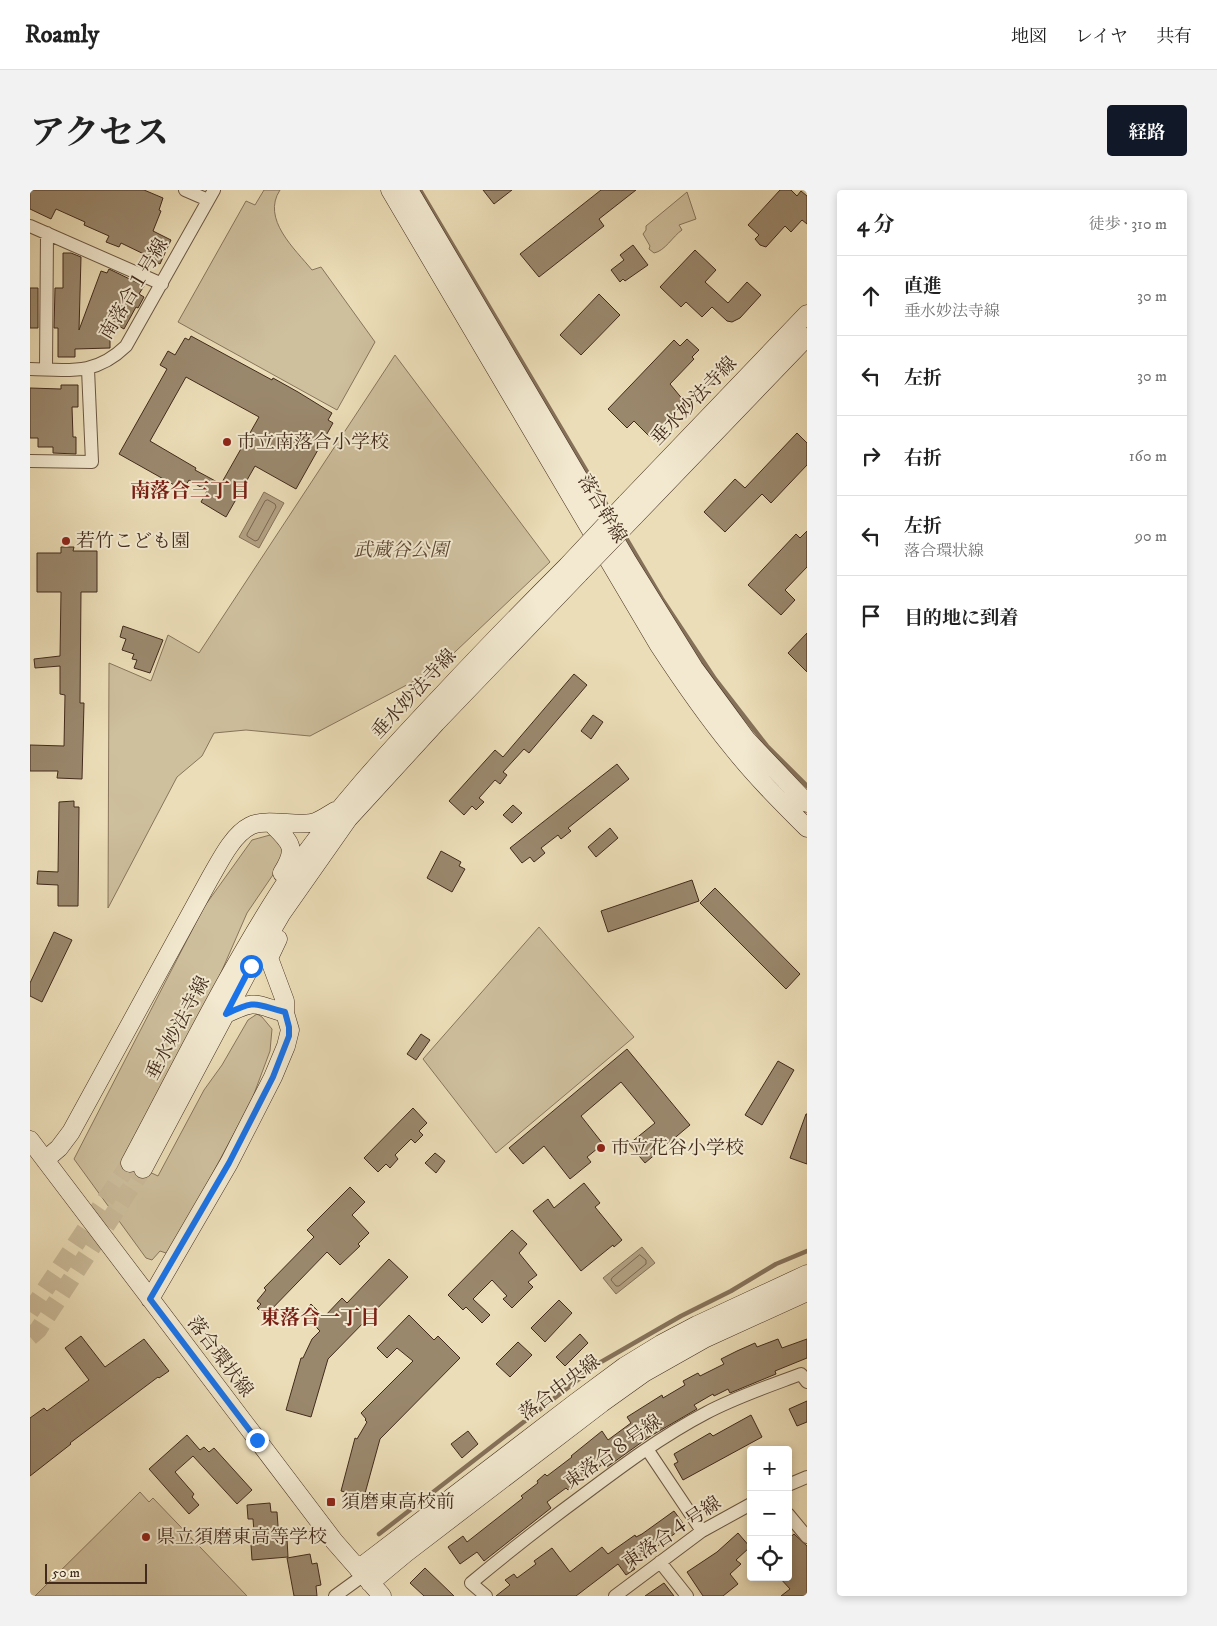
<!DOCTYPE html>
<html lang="ja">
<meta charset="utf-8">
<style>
:root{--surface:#fff;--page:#f2f2f2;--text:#222;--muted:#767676;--line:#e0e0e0;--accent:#111827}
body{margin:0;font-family:"IM FELL DW Pica","Noto Serif JP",serif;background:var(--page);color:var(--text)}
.controls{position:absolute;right:15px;bottom:15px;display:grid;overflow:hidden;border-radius:5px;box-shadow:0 2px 8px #0003}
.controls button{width:45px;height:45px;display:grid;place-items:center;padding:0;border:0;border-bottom:1px solid var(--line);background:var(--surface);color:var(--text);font:25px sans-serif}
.scale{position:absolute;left:15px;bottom:12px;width:102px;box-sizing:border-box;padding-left:5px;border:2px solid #422b1c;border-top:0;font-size:14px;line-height:18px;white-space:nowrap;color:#422b1c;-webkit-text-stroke:4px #f2e9d0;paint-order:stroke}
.stop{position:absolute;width:15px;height:15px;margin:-11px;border:4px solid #1a73e8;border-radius:50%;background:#fff}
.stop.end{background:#1a73e8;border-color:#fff;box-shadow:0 1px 5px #0008}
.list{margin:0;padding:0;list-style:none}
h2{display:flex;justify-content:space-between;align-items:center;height:65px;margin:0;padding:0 20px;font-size:21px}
h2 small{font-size:16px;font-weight:400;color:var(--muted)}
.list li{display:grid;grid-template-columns:32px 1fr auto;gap:15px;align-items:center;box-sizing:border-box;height:80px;padding:0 20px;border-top:1px solid var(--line)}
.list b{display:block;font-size:19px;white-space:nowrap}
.list p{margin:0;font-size:16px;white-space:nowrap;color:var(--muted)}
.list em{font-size:16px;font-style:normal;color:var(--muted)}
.icon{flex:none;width:28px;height:28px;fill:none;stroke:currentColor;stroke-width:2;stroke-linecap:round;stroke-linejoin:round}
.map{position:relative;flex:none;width:777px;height:1406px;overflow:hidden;border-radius:5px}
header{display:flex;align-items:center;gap:30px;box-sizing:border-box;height:70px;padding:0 25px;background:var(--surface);border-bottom:1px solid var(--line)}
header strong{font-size:24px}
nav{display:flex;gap:28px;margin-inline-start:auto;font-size:18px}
.intro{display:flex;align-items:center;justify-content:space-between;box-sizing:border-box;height:120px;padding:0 30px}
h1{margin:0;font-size:35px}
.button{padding:12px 22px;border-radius:5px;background:var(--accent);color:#fff;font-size:18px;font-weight:700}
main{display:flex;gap:30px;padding:0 30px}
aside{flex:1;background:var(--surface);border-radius:5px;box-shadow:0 2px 8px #0003}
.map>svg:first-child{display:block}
.green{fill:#cebf9d;stroke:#88755c}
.water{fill:#b2a082;stroke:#857159}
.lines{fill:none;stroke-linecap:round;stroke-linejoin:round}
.shore{stroke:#7a664f;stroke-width:1}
.stream{stroke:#857159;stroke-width:4.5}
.building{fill:#9a886d;stroke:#422b1c;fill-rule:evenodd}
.secondary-tunnel{stroke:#c9b998;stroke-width:18;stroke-dasharray:18 9;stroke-linecap:butt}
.street-casing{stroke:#6c5843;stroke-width:14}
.secondary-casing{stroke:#422b1c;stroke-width:19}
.street{stroke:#f2e9d0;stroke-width:12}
.secondary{stroke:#f2e9d0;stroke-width:18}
.secondary-bridge-casing{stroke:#422b1c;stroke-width:19;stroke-linecap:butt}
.secondary-bridge{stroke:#f2e9d0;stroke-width:18}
.route{stroke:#1a73e8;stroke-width:6}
.poi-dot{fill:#8f2418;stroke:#f2e9d0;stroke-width:2}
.labels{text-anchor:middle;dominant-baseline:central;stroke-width:4;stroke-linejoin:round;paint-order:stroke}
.street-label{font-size:19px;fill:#422b1c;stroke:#f2e9d0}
.poi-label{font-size:19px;fill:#422b1c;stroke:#f2e9d0;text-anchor:start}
.park-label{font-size:19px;font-style:italic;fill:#5e4936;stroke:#f2e9d0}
.neighbourhood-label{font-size:20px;font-weight:bold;fill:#7a1f14;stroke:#f2e9d0}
</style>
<header>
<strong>Roamly</strong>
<nav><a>地図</a><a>レイヤ</a><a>共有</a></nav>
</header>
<div class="intro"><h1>アクセス</h1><a class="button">経路</a></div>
<main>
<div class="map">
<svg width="777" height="1406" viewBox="0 0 777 1406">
<rect width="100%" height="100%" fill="#ebddb7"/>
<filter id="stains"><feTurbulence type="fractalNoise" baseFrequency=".004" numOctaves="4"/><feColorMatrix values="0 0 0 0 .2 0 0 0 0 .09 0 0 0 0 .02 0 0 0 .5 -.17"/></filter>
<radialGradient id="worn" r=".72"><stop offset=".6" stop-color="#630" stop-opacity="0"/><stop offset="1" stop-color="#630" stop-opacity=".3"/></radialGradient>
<!-- green -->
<path class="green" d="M 234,0 L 250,0 C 231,29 265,59 282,80 L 291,77 L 345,152 L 307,220 L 148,132 L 216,11 L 225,15 Z
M 657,2 L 666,29 L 649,35 L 652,40 C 643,46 635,61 624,63 L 619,59 L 620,56 L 613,44 L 616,40 L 616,36 Z
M 365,165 L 520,372 L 407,479 L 280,546 L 216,540 L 184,543 L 172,566 L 147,587 L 78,718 L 79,473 L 121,491 L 138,445 L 169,463 Z
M 240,645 C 250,652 254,658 253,670 L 217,723 L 176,817 L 113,979 L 128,986 L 174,900 L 192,875 L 218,830 L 227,824 L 232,827 L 242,839 L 240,861 L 221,912 L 139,1064 L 130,1061 L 122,1070 L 116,1068 L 44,969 L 174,717 L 222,650 Z
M 509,737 L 604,847 L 466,963 L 393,869 Z
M 110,1302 L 119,1312 L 123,1308 L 217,1406 L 5,1406 Z"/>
<!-- water -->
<path class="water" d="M 234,302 L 254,313 L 229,358 L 209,347 Z
M 612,1057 L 625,1073 L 586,1104 L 573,1088 Z"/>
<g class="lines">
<!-- shore -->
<path class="shore" d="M 238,310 L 245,314 L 246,317 L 228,350 L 225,351 L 217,346 L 217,344 L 235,311 Z
M 610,1065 L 616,1070 L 616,1074 L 589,1096 L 586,1096 L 581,1090 L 582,1088 Z"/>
<!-- stream -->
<path class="stream" d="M 390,0 L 582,324
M 593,343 L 632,409 L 685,489 L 737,556 L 777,596
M 349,1344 L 571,1172 L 651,1126 L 701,1101 L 746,1074 L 777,1061"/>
</g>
<!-- building -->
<path class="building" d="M 0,0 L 114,0 L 133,8 L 129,20 L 131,21 L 123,41 L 141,50 L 130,74 L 119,69 L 120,67 L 91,53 L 89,57 L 76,52 L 79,46 L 54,35 L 55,32 L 26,19 L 21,29 L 0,19 Z
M 453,0 L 482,0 L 464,14 Z
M 571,0 L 606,0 L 569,29 L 574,36 L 509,87 L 490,64 Z
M 750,0 L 761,0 L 767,6 L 771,1 L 777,6 L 777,34 L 772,30 L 761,42 L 755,36 L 736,57 L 730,55 L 725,49 L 729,45 L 718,35 Z
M 603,55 L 618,75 L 595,91 L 593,89 L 590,92 L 581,80 L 594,70 L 590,65 Z
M 665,60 L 686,80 L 675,92 L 698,113 L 717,92 L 731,105 L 710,128 L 702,132 L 697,131 L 682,117 L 672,127 L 656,112 L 651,117 L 630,97 Z
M 33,63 L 41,63 L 51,67 L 49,140 L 71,81 L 77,83 L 79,79 L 114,96 L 109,104 L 114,107 L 108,118 L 106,117 L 94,139 L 80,131 L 80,158 L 45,159 L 45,167 L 28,167 L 28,138 L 24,138 L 25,98 L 33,98 Z
M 0,98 L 8,98 L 8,138 L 0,138 Z
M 569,104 L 590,125 L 551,165 L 530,145 Z
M 161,146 L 242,190 L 243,188 L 268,202 L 302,223 L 298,230 L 303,233 L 266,299 L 225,276 L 196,327 L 171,312 L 177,301 L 159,290 L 153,300 L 89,264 L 137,179 L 130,175 L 138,161 L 145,165 L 155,148 L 159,150 ZM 156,187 L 229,227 L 191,294 L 165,280 L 166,278 L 120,251 Z
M 657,149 L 669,160 L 662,167 L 664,169 L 640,194 L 654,211 L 620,247 L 604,231 L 597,238 L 578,219 L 644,150 L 650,156 Z
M 31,195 L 48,195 L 48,217 L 42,217 L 43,247 L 46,247 L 46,264 L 23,263 L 23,257 L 8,257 L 8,248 L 0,248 L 0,198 L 31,199 Z
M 767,243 L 777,253 L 777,275 L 741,313 L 732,304 L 695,342 L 674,322 L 705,289 L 715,298 Z
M 777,341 L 777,377 L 755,400 L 765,410 L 751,425 L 718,395 L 766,344 L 770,348 Z
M 31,357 L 44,357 L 43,361 L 67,361 L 67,402 L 51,402 L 50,513 L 54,513 L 52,589 L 27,588 L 28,581 L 0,581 L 0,555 L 34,556 L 35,505 L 30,504 L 30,476 L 5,478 L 4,469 L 30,466 L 31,402 L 7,402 L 7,363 L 31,363 Z
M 93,436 L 133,450 L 120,483 L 104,478 L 107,470 L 102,469 L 104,464 L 92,460 L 96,449 L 90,447 Z
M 777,443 L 777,482 L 758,463 Z
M 544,484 L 557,495 L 499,563 L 494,559 L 473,582 L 477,585 L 470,594 L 465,590 L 449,608 L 454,612 L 446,620 L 442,616 L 434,625 L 419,611 L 465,560 L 473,567 Z
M 563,525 L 573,532 L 561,549 L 551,541 Z
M 587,574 L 599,589 L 538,638 L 541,641 L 531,649 L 528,645 L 511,658 L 515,663 L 504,672 L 500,667 L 492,673 L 480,658 Z
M 44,611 L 44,617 L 49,617 L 48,716 L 28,716 L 28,695 L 7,694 L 8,681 L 28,682 L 29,612 Z
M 483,615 L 492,623 L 482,633 L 473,625 Z
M 580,638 L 588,648 L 566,667 L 558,657 Z
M 411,661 L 431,672 L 429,676 L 435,679 L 422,702 L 397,688 Z
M 662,690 L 669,711 L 578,742 L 571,721 Z
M 685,698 L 770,784 L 756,799 L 670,713 Z
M 24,742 L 42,750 L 12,812 L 0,806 L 0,793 Z
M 391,844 L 400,850 L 386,870 L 377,864 Z
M 597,859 L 660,935 L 615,973 L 599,954 L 625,933 L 591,892 L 551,926 L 573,954 L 557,967 L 561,972 L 540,989 L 514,956 L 493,974 L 479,958 Z
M 748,871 L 764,880 L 732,935 L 715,925 Z
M 383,918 L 397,933 L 389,941 L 393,945 L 385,953 L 381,949 L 365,965 L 368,969 L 360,978 L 356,974 L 348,982 L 334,968 Z
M 776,924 L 777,924 L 777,974 L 760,968 Z
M 405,963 L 415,971 L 406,983 L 395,973 Z
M 554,993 L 570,1013 L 565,1017 L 592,1050 L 584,1057 L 583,1055 L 551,1081 L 503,1021 L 518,1009 L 524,1018 Z
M 320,997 L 335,1012 L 322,1025 L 339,1043 L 328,1054 L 330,1056 L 310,1075 L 297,1062 L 235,1126 L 227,1118 L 231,1114 L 227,1111 L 236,1100 L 234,1098 L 284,1047 L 277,1040 Z
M 482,1040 L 497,1054 L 489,1063 L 507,1085 L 498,1092 L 503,1097 L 482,1118 L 473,1109 L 477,1106 L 462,1090 L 443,1109 L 460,1125 L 452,1133 L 436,1117 L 433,1120 L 418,1105 Z
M 359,1069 L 378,1087 L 298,1169 L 281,1227 L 256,1220 L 271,1168 L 273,1168 L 282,1149 L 290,1141 L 272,1123 L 281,1114 L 294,1127 L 312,1108 L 317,1113 Z
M 529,1110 L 542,1123 L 515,1152 L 501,1138 Z
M 379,1125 L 404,1150 L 408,1146 L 430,1168 L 350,1249 L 334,1307 L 311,1301 L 325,1248 L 327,1249 L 337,1232 L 335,1230 L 336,1229 L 331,1223 L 383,1171 L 367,1158 L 357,1168 L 347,1158 Z
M 550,1144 L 558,1153 L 535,1176 L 526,1167 Z
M 51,1146 L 75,1177 L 114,1149 L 139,1181 L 129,1188 L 128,1187 L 40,1253 L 41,1254 L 0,1286 L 0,1228 L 14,1218 L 17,1221 L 59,1190 L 35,1158 Z
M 748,1149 L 752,1158 L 777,1149 L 777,1168 L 745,1181 L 746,1184 L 700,1203 L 698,1199 L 684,1206 L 683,1204 L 664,1215 L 667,1219 L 619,1247 L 577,1277 L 574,1273 L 538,1300 L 536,1298 L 517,1312 L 521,1318 L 454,1371 L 447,1362 L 430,1374 L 418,1357 L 433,1346 L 437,1352 L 493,1308 L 491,1306 L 508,1293 L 507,1291 L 515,1284 L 517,1286 L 542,1267 L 541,1266 L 572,1241 L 578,1250 L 601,1233 L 597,1227 L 632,1205 L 633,1208 L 655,1195 L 653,1191 L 668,1183 L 670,1186 L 694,1174 L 691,1169 L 707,1161 L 725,1153 L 727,1157 Z
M 488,1152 L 502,1165 L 480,1187 L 466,1174 Z
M 777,1211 L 777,1232 L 767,1236 L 759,1219 Z
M 721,1225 L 732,1247 L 653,1290 L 644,1274 L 648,1272 L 644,1264 L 680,1243 L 683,1246 Z
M 438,1241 L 448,1254 L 432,1268 L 421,1254 Z
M 157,1245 L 170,1260 L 174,1257 L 179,1262 L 184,1258 L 222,1300 L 207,1314 L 163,1266 L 145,1282 L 164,1304 L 162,1307 L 169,1315 L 159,1324 L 119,1279 Z
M 240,1313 L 241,1322 L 247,1322 L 249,1349 L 257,1349 L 258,1367 L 222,1370 L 221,1355 L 225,1354 L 223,1329 L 218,1329 L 217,1315 Z
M 644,1321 L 655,1336 L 602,1375 L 605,1379 L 596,1385 L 588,1374 L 546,1406 L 466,1406 L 480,1395 L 475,1390 L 484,1384 L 487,1388 L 506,1374 L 504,1371 L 522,1358 L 540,1382 L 572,1357 L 578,1364 L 605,1345 L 606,1347 L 612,1344 Z
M 708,1343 L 720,1357 L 706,1370 L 711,1374 L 700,1384 L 708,1394 L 693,1406 L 673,1406 L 657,1382 L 687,1362 Z
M 764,1344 L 777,1356 L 777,1406 L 751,1406 L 760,1399 L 749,1387 L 758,1387 L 758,1349 Z
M 280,1364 L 282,1374 L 287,1373 L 291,1395 L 286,1396 L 287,1406 L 264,1406 L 257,1368 Z
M 395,1378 L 424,1406 L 394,1406 L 380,1393 Z
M 634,1393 L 644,1406 L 615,1406 Z"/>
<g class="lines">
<!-- secondary-tunnel -->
<path class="secondary-tunnel" d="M 0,1122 L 100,973
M 0,1147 L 8,1140 L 113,979"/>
<defs>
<path id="street" d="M 155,0 L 178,10
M 0,36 L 132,94
M 0,179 C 39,180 65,186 96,156 L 184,0
M 16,179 L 17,43
M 0,271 L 62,272 L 58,179
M 617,1259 L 672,1341
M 758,1295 L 777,1287
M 758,1324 L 777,1347
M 630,1372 L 657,1406
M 305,1406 L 334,1385
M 456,1406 L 441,1393 C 477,1363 514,1334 552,1306 C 592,1276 632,1246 676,1223 C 706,1207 739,1196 771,1184 L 777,1192
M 585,1406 L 672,1341 L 721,1314"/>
<path id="secondary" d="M 360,0 L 628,454 C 651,489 675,524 702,557 C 725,586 751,612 777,638
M 379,0 L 598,372 L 664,478 L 717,550 L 777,613
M 596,313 L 777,124
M 604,327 L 777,147
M 241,633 C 261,653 268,657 252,683
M 196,824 C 227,809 224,814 255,823
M 0,950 L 304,1351 L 352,1406
M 15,970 L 29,958 L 41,942 L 179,690 C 189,673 202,645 220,636 C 234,628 265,636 281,633 C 289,632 298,625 305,621
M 100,973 C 152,876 201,774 262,683 C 306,618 359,561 413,504 C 454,460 496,417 539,374
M 113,979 L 221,776 L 252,723 L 318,629 L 406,533 L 549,384
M 120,1109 L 199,973 L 243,887 L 256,856 L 260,840 L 255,823 L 255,811 L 239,768 L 248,749
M 328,1379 L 545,1213 L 595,1176 L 631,1154 L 667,1135 L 777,1084
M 340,1393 L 376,1363 L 572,1213 L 614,1183 L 676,1148 L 777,1102"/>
</defs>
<!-- street casing -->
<use href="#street" class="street-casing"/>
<!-- secondary casing -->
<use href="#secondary" class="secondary-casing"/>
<!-- street -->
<use href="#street" class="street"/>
<!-- secondary -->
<use href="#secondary" class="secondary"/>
<defs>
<path id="secondary-bridge" d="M 539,374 L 596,313
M 549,384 L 604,327"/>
</defs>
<!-- secondary-bridge casing -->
<use href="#secondary-bridge" class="secondary-bridge-casing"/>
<!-- secondary-bridge -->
<use href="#secondary-bridge" class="secondary-bridge"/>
</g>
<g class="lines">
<!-- route -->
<path class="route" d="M 221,776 L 196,824 C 227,809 224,814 255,822 L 259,837 L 259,846 L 243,887 L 199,973 L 120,1109 L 227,1250"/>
</g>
<!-- markers -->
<g class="poi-dot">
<circle cx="197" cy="252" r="5"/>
<circle cx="36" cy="351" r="5"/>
<circle cx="571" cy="958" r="5"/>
<rect x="296" y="1307" width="10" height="10" rx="2.5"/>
<circle cx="116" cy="1347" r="5"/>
</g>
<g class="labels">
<!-- street labels -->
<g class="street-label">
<text transform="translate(104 99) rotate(-59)">南落合１号線</text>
<text transform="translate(664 211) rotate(-46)">垂水妙法寺線</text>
<text transform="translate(572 319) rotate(59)">落合幹線</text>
<text transform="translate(384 504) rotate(-47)">垂水妙法寺線</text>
<text transform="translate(148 838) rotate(-62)">垂水妙法寺線</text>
<text transform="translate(190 1167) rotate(53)">落合環状線</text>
<text transform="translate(530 1198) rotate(-37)">落合中央線</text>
<text transform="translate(583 1262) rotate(-35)">東落合８号線</text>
<text transform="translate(642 1343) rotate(-34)">東落合４号線</text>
</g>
<!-- poi labels -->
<g class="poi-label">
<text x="207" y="252">市立南落合小学校</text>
<text x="46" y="351">若竹こども園</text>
<text x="581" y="958">市立花谷小学校</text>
<text x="311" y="1312">須磨東高校前</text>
<text x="126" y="1347">県立須磨東高等学校</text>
</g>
<!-- park labels -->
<g class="park-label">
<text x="371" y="360">武蔵谷公園</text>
</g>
<!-- neighbourhood labels -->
<g class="neighbourhood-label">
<text x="160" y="301">南落合三丁目</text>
<text x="290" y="1128">東落合一丁目</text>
</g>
</g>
<rect width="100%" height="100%" filter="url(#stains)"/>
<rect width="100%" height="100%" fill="url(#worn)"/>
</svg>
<div class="controls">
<button>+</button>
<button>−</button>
<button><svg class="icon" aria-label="locate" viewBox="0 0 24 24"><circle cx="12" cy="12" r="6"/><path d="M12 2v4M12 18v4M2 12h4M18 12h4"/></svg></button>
</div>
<div class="scale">50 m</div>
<div class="stop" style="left:221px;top:776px"></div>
<div class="stop end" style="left:227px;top:1250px"></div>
</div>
<aside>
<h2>4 分<small>徒歩 · 310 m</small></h2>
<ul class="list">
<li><svg class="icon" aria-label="ahead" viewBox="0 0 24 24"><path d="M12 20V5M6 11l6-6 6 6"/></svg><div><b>直進</b><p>垂水妙法寺線</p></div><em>30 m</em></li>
<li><svg class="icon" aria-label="left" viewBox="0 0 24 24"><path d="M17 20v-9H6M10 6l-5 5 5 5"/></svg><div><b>左折</b></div><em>30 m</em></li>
<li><svg class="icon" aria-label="right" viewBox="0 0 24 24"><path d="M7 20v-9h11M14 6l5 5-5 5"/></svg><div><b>右折</b></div><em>160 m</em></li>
<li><svg class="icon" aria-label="left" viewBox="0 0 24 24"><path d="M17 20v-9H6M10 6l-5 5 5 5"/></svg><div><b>左折</b><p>落合環状線</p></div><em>90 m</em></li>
<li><svg class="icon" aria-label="arrive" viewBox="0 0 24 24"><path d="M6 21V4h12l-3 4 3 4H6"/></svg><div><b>目的地に到着</b></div></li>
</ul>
</aside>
</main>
